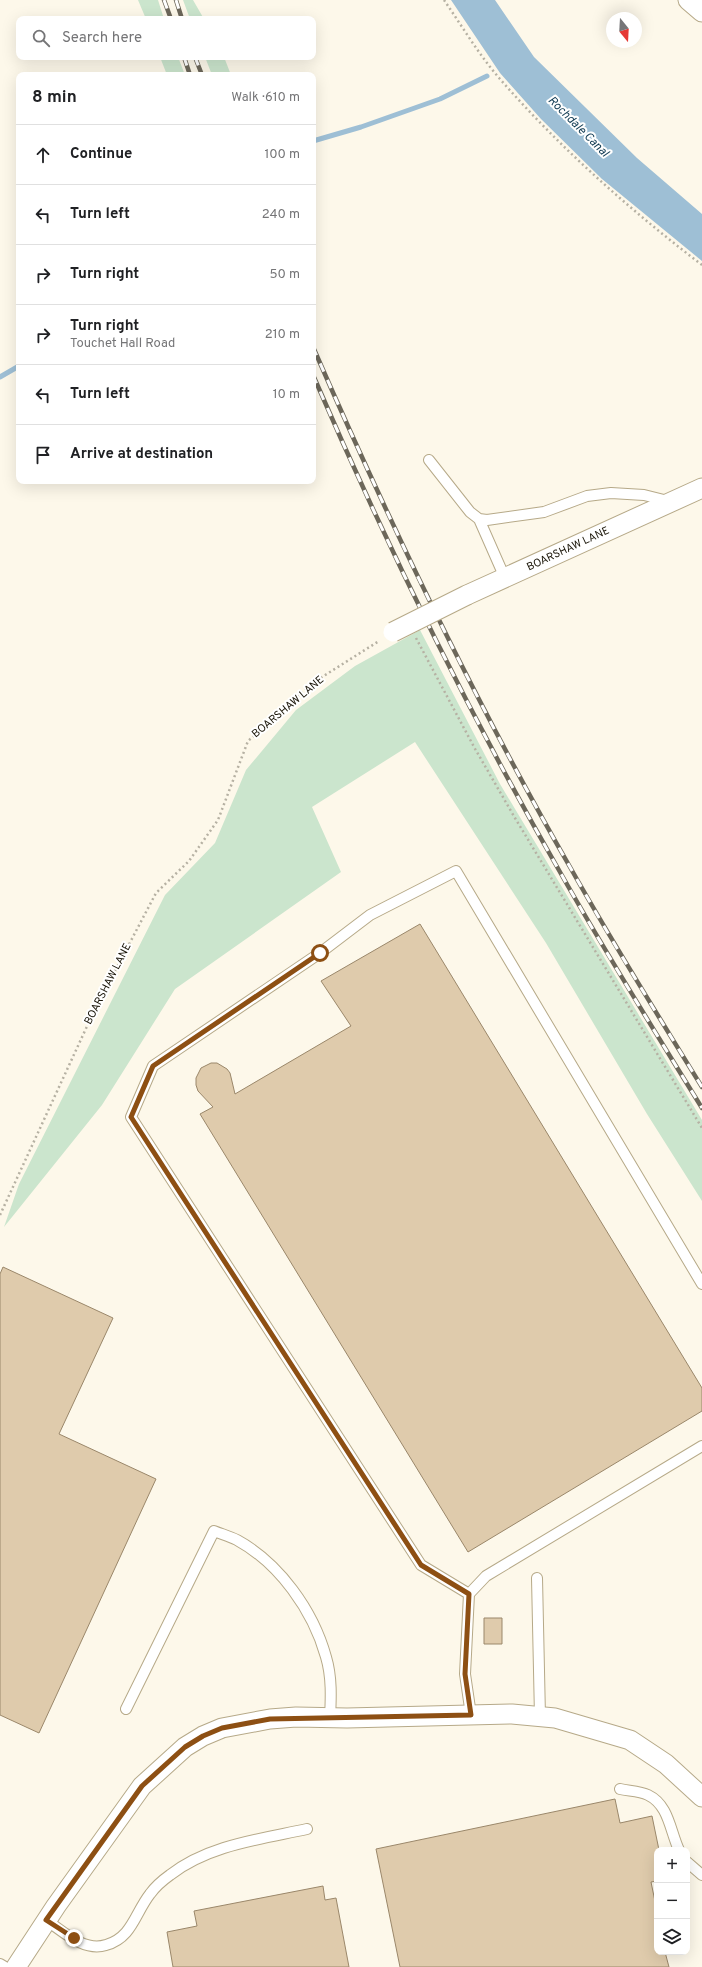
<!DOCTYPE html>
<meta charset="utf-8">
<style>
:root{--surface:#fff;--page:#f2f2f2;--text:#202124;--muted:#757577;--line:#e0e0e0}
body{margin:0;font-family:Overpass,sans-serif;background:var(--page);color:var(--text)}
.controls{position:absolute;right:12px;bottom:12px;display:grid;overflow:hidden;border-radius:8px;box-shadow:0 4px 16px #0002}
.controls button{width:36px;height:36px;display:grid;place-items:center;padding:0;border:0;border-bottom:1px solid var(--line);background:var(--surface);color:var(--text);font:20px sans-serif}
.compass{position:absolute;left:606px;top:12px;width:36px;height:36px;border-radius:50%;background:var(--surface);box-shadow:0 4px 16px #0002;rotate:162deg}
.stop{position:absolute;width:12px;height:12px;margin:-9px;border:3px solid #8d4f13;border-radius:50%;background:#fff}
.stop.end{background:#8d4f13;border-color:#fff;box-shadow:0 1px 4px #0008}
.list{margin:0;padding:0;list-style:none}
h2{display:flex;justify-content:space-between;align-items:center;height:52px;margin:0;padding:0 16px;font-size:17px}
h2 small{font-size:13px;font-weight:400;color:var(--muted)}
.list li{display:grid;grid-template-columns:26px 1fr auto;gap:12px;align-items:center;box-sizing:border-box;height:60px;padding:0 16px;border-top:1px solid var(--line)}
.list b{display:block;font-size:15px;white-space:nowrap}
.list p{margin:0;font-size:13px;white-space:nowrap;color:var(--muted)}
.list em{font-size:13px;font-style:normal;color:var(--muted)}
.icon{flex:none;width:22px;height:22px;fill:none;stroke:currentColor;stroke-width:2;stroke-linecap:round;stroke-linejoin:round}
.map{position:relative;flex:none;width:702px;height:1967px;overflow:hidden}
.search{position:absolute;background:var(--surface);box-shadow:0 4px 16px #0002;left:16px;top:16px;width:300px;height:44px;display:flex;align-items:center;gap:10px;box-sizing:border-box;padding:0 14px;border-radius:8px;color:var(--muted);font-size:15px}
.panel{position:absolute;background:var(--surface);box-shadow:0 4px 16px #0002;left:16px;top:72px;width:300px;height:412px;border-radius:8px}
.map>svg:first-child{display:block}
.green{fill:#cbe5cd}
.water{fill:#9ebfd5}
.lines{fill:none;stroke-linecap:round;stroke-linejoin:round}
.stream{stroke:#9ebfd5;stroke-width:5}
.building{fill:#dfcbac;stroke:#9a876a}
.service-casing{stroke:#b6a988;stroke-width:12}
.minor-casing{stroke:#b6a988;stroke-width:21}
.path{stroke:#b6b1a3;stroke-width:2.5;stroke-dasharray:2 3;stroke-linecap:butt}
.service{stroke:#fff;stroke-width:10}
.minor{stroke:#fff;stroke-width:19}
.rail-casing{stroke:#6c675a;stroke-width:4.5}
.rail{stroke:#fff;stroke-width:3;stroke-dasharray:9;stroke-linecap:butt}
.minor-bridge-casing{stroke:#b6a988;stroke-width:21;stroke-linecap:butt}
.minor-bridge{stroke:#fff;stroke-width:19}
.route{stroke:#8d4f13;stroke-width:5}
.labels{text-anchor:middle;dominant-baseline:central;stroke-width:4;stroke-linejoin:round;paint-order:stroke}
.street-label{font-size:11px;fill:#1a1508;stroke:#fff}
.water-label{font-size:12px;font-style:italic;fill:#0f3951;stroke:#fff}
</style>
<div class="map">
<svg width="702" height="1967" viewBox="0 0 702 1967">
<rect width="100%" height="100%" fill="#fdf8ea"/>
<!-- green -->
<path class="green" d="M 138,0 L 158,0 L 164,19 L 146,19 Z
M 183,0 L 193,0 L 204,19 L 190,19 Z
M 160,57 L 178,57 L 185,75 L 167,75 Z
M 205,57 L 224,57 L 231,75 L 212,75 Z
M 420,630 L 500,784 L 702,1120 L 702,1201 L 647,1114 L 546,943 L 415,742 L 312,807 L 341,872 L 175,989 L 102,1105 L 4,1227 L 19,1184 L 165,895 L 215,843 L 246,770 L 296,710 L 355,666 Z"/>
<!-- water -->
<path class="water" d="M 451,0 L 495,0 L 534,57 L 637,158 L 702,214 L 702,261 L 602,179 L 541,119 L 500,73 Z"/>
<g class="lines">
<!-- stream -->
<path class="stream" d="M 313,141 L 361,127 L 440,99 L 487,76
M 0,377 L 19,366"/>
</g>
<!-- building -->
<path class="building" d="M 420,924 L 702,1388 L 702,1411 L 468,1552 L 200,1114 L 213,1107 L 198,1091 L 196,1085 L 196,1078 L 201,1068 L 211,1063 L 217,1063 L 227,1069 L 230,1073 L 235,1094 L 351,1026 L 321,981 Z
M 3,1267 L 113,1318 L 59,1434 L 156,1479 L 39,1733 L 0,1715 L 0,1274 Z
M 484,1618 L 502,1618 L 502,1644 L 484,1644 Z
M 615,1799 L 620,1823 L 652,1816 L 659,1850 L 657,1850 L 657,1881 L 651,1882 L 657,1911 L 657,1952 L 665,1952 L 669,1967 L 400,1967 L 376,1849 Z
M 323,1886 L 325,1900 L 336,1898 L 349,1967 L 173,1967 L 167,1932 L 197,1926 L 194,1911 Z"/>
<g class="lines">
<defs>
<path id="service" d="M 429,460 L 470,512 L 479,519 L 487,520 L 544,512 L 587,496 L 611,493 L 644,495 L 668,501
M 479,519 L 505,578
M 537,1578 L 540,1717
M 469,1594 L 421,1565 L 131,1117 L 153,1066 L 320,953 L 370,915 L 456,871 L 702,1284
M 126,1709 L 214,1531 C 221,1534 229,1536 237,1540 C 279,1563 313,1610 326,1657 C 332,1677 331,1698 330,1718
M 471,1715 L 465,1674 L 469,1594 L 486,1576 L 702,1446
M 620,1789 C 629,1791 640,1791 648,1795 C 669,1805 670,1831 679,1850
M 687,1862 L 702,1875
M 46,1920 C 64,1932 84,1952 106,1945 C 132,1938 135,1913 150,1894 C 155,1887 163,1880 170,1875 C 208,1845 261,1839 307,1829
M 0,1964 L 5,1967"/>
<path id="minor" d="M 688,0 L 702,12
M 467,595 L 702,488
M 16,1967 L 56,1906 L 142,1786 L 185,1747 L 203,1736 L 222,1728 L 270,1719 L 296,1717 L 347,1718 L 512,1714 L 555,1718 L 630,1740 L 666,1764 L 702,1797"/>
</defs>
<!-- service casing -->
<use href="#service" class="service-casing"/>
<!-- minor casing -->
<use href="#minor" class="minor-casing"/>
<!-- path -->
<path class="path" d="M 444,0 C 462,26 479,55 500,79 C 560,148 630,210 702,265
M 416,638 L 474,747 L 515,818 L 702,1128
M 0,1215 L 95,1009 L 156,893 L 189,861 L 218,820 L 248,741 L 311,684 L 379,641"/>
<!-- service -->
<use href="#service" class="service"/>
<!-- minor -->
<use href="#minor" class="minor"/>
<defs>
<path id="rail" d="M 164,0 L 171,19
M 176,0 L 182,19
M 184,57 L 190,75
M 195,57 L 202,75
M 313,347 C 390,524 474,700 570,867 C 612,942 657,1014 702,1087
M 313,375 C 386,544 468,712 560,872 C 605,952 654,1030 702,1108"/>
</defs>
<!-- rail casing -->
<use href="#rail" class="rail-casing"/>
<!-- rail -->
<use href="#rail" class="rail"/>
<defs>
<path id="minor-bridge" d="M 393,632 L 467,595"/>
</defs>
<!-- minor-bridge casing -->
<use href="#minor-bridge" class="minor-bridge-casing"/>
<!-- minor-bridge -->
<use href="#minor-bridge" class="minor-bridge"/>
</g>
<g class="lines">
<!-- route -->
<path class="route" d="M 74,1938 L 46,1920 L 142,1786 L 185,1747 L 203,1736 L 222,1728 L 270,1719 L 471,1715 L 465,1674 L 469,1594 L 421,1565 L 131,1117 L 153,1066 L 320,953"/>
</g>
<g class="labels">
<!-- street labels -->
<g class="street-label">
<text transform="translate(568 549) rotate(-25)">BOARSHAW LANE</text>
<text transform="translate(288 707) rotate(-40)">BOARSHAW LANE</text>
<text transform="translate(108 984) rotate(-63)">BOARSHAW LANE</text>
</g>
<!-- water labels -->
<g class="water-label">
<text transform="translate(578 127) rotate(45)">Rochdale Canal</text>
</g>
</g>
</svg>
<div class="controls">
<button>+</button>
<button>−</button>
<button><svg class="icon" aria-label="layers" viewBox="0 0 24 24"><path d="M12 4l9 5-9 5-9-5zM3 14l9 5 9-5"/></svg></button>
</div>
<svg class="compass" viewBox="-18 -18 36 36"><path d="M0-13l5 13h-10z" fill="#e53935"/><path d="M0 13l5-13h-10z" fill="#757577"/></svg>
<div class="stop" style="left:320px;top:953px"></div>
<div class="stop end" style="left:74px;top:1938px"></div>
<div class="search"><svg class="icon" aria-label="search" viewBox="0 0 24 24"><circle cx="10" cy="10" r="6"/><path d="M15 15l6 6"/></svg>Search here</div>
<section class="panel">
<h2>8 min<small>Walk · 610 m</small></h2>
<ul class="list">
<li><svg class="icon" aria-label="ahead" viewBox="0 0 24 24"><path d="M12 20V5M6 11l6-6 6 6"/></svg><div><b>Continue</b></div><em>100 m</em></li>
<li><svg class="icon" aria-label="left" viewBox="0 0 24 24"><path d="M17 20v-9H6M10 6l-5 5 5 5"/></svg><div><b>Turn left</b></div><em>240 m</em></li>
<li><svg class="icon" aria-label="right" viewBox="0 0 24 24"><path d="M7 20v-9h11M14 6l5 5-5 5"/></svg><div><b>Turn right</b></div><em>50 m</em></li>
<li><svg class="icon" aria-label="right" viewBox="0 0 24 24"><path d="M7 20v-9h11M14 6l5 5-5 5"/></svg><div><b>Turn right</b><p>Touchet Hall Road</p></div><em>210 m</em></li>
<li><svg class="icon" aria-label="left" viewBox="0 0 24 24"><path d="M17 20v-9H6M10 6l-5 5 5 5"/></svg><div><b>Turn left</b></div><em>10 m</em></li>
<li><svg class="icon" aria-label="arrive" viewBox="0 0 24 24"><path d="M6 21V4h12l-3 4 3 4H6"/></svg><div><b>Arrive at destination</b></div></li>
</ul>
</section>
</div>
